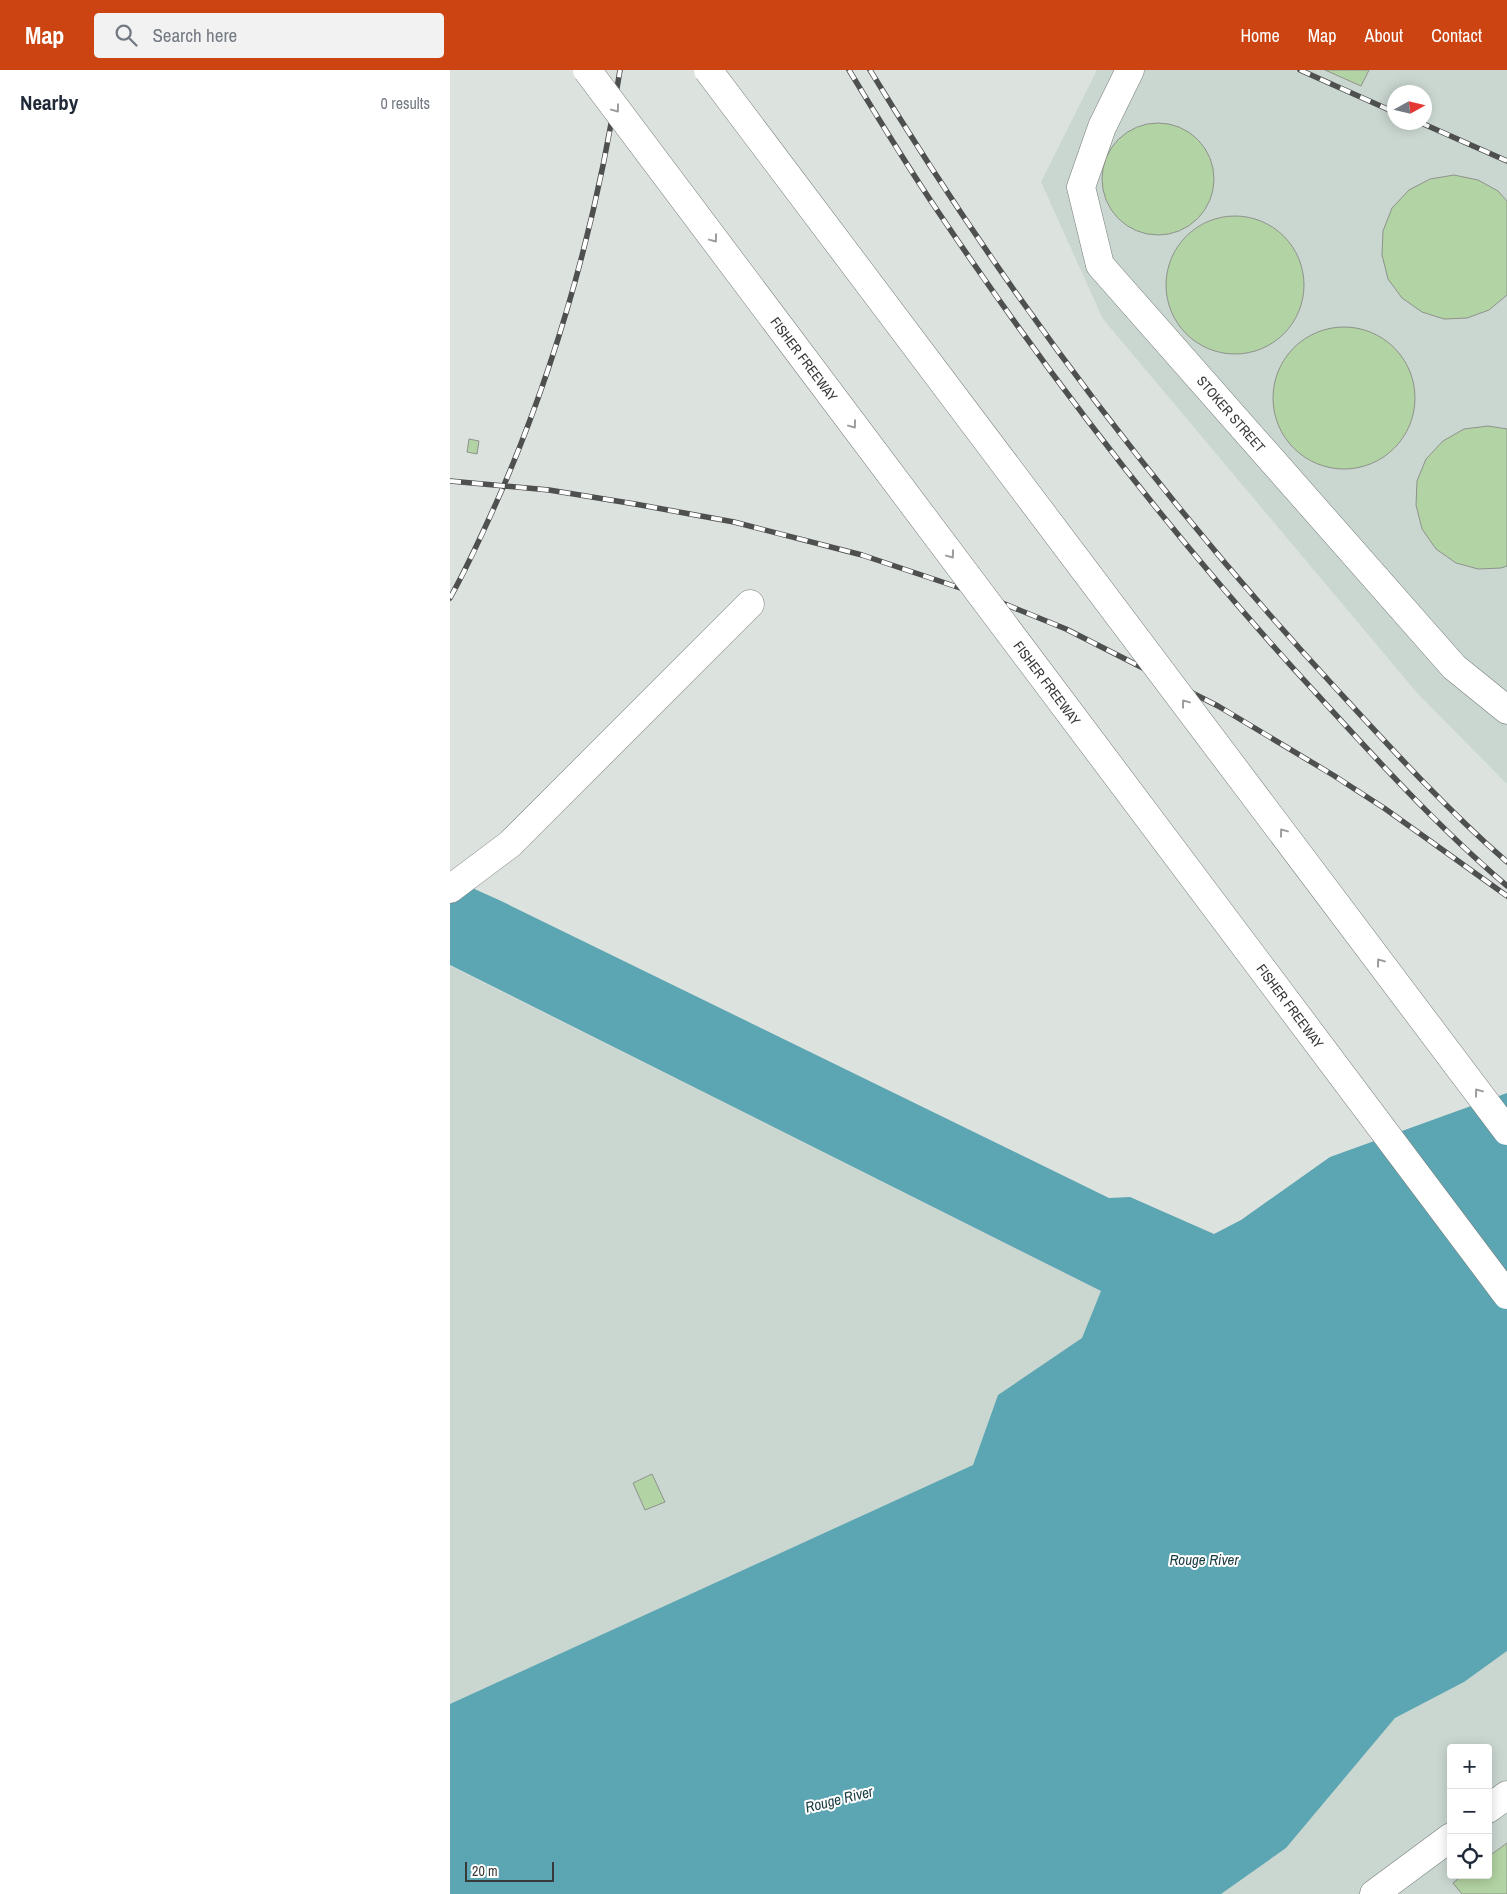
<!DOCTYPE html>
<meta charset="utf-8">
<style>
:root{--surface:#fff;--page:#f2f2f3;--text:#1f2937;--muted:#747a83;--line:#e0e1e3;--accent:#cb4412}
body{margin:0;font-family:"Archivo Narrow",sans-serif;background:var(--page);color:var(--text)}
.controls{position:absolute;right:15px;bottom:15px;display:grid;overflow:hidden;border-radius:5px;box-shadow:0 2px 12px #0003}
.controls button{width:45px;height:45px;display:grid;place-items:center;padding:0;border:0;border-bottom:1px solid var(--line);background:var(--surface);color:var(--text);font:25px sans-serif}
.compass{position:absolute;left:937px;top:15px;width:45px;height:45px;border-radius:50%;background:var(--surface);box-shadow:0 2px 12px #0003;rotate:82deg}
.scale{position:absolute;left:15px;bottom:12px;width:89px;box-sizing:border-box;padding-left:5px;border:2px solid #383a39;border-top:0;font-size:14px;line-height:18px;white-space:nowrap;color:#383a39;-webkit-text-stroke:4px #fff;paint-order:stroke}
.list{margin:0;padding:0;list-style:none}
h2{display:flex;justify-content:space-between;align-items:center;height:65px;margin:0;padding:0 20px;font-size:21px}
h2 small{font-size:16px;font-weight:400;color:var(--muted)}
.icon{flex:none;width:28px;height:28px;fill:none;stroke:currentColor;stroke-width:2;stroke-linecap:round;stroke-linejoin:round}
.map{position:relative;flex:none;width:1057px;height:1824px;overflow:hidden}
header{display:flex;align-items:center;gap:30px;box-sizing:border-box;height:70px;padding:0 25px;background:var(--accent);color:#fff}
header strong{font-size:24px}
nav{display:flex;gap:28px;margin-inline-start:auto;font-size:18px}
.search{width:350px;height:45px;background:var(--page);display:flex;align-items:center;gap:12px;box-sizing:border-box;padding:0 18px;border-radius:5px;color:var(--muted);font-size:19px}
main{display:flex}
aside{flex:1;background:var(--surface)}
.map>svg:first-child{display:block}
.built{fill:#cad7d0;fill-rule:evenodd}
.water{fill:#5ca5b2}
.building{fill:#b2d3a3;stroke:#8f928d}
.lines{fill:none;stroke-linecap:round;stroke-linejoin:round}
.minor-casing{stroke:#787e7a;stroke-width:29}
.minor{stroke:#fff;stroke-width:28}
.rail-casing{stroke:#4e504f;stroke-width:5.5}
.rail{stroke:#fff;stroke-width:4;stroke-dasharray:11;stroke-linecap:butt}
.highway-bridge-casing{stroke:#787e7a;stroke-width:29;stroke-linecap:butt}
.highway-bridge{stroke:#fff;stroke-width:28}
.oneway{stroke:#9c9c9c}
.labels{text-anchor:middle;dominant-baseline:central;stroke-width:4;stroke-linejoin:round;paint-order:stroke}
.street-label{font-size:14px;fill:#383a39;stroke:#fff}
.water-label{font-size:15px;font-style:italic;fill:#1a3d44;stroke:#fff}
</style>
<header>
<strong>Map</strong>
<div class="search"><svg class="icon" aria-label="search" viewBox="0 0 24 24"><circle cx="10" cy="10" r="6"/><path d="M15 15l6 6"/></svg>Search here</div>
<nav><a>Home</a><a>Map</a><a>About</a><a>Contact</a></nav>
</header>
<main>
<aside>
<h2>Nearby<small>0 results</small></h2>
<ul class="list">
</ul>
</aside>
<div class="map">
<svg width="1057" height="1824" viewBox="0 0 1057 1824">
<rect width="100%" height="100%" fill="#dce2de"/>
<!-- built -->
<path class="built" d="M 647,0 L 1057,0 L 1057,714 L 968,624 L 653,249 L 591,112 ZM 944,22 L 974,22 L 974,52 L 944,52 Z
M 0,896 L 651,1221 L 633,1268 L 548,1325 L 523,1395 L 0,1634 Z
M 1057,1581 L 1057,1824 L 771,1824 L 836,1778 L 945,1648 L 1014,1612 ZM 1001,1678 L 1038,1678 L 1038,1805 L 1001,1805 Z"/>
<!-- water -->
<path class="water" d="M 0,808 L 49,830 L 659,1128 L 680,1127 L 764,1164 L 791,1150 L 880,1087 L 1057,1023 L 1057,1581 L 1014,1612 L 945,1648 L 836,1778 L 771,1824 L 0,1824 L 0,1634 L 523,1395 L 548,1325 L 632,1268 L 651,1221 L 0,895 Z"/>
<!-- building -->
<path class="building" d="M 875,0 L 919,0 L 911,16 Z
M652 109a56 56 0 1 1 112 0a56 56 0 1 1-112 0Z
M 1004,105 L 1028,110 L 1048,121 L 1057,131 L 1057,225 L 1039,240 L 1017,248 L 994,249 L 972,242 L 952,228 L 938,209 L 932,185 L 933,161 L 942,138 L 959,120 L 980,109 Z
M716 215a69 69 0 1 1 138 0a69 69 0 1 1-138 0Z
M823 328a71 71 0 1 1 142 0a71 71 0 1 1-142 0Z
M 1038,356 L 1057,359 L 1057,496 L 1051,498 L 1028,499 L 1006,493 L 986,479 L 972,459 L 966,435 L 967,411 L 976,389 L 993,371 L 1014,359 Z
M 19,369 L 29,371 L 27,384 L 17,382 Z
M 202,1404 L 215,1432 L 195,1440 L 183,1413 Z
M 1057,1773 L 1057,1824 L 1012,1824 L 1003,1813 L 1013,1805 L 1038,1805 L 1038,1787 Z"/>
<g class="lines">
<defs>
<path id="minor" d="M 680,0 L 652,57 L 631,117 L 650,195 L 1004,597 L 1057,640
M 0,819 L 60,774 L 300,534
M 1038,1739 L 1057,1725
M 924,1824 L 1001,1767"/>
</defs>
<!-- minor casing -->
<use href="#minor" class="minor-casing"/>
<!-- minor -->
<use href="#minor" class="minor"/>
<defs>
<path id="rail" d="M 399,0 C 428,48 457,96 489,143 C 602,311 727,472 864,621 C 926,689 987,756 1057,816
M 420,0 C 553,219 708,425 881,613 C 938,675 994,737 1057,792
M 850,0 L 944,42
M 969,52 L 1057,91
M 0,411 L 99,420 L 185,434 L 284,452 L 412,485 L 540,528 L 616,559 L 768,636 L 883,705 L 934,738 L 1057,826
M 0,528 C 19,494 35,458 51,422 C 109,288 148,145 170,0"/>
</defs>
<!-- rail casing -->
<use href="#rail" class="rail-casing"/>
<!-- rail -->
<use href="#rail" class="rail"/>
<defs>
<path id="highway-bridge" d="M 137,0 L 1057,1225
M 258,0 L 1057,1061"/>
</defs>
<!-- highway-bridge casing -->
<use href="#highway-bridge" class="highway-bridge-casing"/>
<!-- highway-bridge -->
<use href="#highway-bridge" class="highway-bridge"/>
</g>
<!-- one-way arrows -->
<defs><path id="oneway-chevron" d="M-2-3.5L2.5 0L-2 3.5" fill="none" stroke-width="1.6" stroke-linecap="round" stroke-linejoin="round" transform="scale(1.25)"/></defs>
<g class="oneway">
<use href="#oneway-chevron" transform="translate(166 39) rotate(53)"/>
<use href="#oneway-chevron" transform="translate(264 169) rotate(53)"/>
<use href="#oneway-chevron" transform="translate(403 355) rotate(53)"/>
<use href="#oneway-chevron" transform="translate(501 485) rotate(53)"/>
<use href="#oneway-chevron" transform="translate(735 633) rotate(-127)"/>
<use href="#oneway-chevron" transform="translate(833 762) rotate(-127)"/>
<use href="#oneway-chevron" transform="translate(930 892) rotate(-127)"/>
<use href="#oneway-chevron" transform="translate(1028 1022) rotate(-127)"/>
</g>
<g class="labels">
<!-- street labels -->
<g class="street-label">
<text transform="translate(354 289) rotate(53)">FISHER FREEWAY</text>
<text transform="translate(781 344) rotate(49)">STOKER STREET</text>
<text transform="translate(597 613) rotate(53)">FISHER FREEWAY</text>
<text transform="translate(840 936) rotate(53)">FISHER FREEWAY</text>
</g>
<!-- water labels -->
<g class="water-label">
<text x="754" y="1489">Rouge River</text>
<text transform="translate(389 1729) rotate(-14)">Rouge River</text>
</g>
</g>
</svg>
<div class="controls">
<button>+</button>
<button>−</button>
<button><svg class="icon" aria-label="locate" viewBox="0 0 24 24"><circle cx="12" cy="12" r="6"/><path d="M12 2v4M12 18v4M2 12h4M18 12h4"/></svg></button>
</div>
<svg class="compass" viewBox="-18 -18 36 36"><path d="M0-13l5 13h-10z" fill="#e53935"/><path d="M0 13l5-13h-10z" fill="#747a83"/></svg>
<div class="scale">20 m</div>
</div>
</main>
